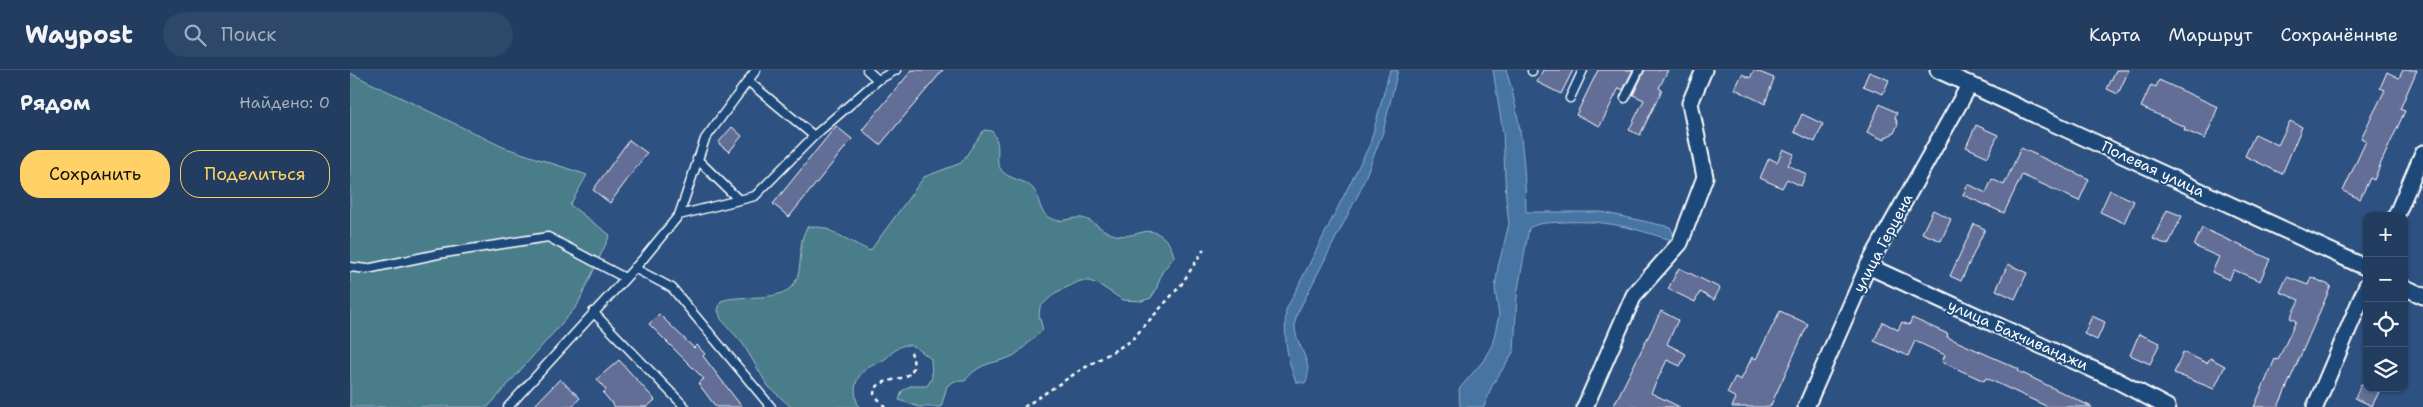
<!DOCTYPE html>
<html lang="ru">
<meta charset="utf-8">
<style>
:root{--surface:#223d60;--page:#2e4869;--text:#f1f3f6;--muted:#a2aebd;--line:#3f5675;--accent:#ffd166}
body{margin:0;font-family:"Shantell Sans",sans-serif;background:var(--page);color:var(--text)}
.controls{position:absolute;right:15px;bottom:15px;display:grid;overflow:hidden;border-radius:10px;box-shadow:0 1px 4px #0004}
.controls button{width:45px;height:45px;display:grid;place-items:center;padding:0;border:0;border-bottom:1px solid var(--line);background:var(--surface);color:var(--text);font:25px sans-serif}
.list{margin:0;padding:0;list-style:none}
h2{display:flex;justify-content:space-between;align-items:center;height:65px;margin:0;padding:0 20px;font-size:21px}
h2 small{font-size:16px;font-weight:400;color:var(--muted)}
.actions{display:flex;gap:10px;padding:15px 20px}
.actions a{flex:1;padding:11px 0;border:1px solid var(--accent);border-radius:20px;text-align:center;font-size:18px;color:var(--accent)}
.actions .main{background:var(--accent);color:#111}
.icon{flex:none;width:28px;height:28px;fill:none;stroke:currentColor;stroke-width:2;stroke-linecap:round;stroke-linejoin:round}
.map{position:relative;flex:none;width:2073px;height:337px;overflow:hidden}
header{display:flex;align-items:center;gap:30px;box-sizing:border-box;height:70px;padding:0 25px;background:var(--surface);border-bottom:1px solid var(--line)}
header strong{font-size:24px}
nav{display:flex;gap:28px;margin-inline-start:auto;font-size:18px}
.search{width:350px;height:45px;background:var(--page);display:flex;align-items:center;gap:12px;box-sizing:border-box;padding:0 18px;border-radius:28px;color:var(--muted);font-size:19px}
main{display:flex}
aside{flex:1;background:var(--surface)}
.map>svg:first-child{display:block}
.green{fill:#497d8a;stroke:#a4bec4}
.water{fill:#4775a3;stroke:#91acc8}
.building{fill:#646e97;stroke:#fff}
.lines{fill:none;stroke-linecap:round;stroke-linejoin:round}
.service-casing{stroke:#fff;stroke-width:11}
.minor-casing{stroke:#fff;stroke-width:19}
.path{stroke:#fff;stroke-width:2.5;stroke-dasharray:4 4;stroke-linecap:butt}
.service{stroke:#1f4a7a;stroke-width:8}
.minor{stroke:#1f4a7a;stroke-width:15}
.labels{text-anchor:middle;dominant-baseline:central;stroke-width:4;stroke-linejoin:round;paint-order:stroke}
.street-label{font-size:15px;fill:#fff;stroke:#1f4a7a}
</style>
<header>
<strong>Waypost</strong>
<div class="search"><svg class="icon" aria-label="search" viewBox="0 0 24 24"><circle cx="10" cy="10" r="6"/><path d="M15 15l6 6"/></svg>Поиск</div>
<nav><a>Карта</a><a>Маршрут</a><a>Сохранённые</a></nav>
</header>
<main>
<aside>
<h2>Рядом<small>Найдено: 0</small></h2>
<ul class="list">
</ul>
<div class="actions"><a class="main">Сохранить</a><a>Поделиться</a></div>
</aside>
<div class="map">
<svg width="2073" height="337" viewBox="0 0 2073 337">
<rect width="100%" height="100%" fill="#2d5180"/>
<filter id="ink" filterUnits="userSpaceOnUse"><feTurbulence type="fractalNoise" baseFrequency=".02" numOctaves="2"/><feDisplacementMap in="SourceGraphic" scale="10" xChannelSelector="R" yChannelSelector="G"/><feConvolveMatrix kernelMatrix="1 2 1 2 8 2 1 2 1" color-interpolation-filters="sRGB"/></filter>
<g filter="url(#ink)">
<!-- green -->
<path class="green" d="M 0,3 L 153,77 L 237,105 L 220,135 L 260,165 L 227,236 L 138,337 L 0,337 Z
M 634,60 L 642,61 C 653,77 644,86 650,98 C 655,108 670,109 679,115 C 693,125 685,145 705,150 C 714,152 723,147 732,148 C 744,150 753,163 766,165 C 776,167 784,164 793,162 C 809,158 822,173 824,187 L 812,202 L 806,220 L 801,228 L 792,231 L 773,230 L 748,214 L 739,211 L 730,211 L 705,223 L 690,237 L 689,245 L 693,260 C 683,267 673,280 663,286 C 643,295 630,291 615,311 L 605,311 L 597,316 L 591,337 L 569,337 L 549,330 L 552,321 L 560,316 L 577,316 L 582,308 L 581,289 C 574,284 567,276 558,275 C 547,275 542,284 535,289 C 529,293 522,293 517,298 C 503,309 503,323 509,337 L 441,337 L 418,316 L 393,274 L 371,249 L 368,240 L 371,231 C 394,222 443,238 449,201 C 452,184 448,171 458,156 L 475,158 L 520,181 L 574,107 L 611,93 Z"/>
<!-- water -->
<path class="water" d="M 1040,0 L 1048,0 L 1033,62 L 1010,121 L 947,244 C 946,247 945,252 945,256 C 945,275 966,295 955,313 L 946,312 C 936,287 934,266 936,240 L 1020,74 Z
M 1143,0 L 1156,0 C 1171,46 1175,94 1176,142 L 1252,142 L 1320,157 L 1324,165 L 1321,170 C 1279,157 1257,150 1213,152 C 1200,153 1189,152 1179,158 L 1167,225 L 1164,281 L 1142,316 L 1134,337 L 1110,337 L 1109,319 L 1133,291 L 1142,275 L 1149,246 L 1145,219 L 1148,197 L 1159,154 L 1156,129 L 1153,63 Z"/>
<!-- building -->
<path class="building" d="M 562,0 L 593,0 L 530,75 L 512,60 Z
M 1193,0 L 1223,0 L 1211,24 L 1187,12 Z
M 1248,0 L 1283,0 L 1273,20 L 1269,18 L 1250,56 L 1226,45 Z
M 1295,0 L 1318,0 L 1309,18 L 1312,20 L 1290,65 L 1279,60 L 1294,30 L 1283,25 Z
M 1404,0 L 1424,8 L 1415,34 L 1385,19 L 1392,4 L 1400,8 Z
M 1766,0 L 1779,0 L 1768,24 L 1757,19 Z
M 2053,0 L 2067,0 L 2050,39 L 2055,41 L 2031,93 L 2024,110 L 2020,108 L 2010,129 L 1993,121 L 2016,71 L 2011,68 L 2035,20 L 2030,18 L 2037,2 L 2049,8 Z
M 1519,2 L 1539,10 L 1533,24 L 1513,16 Z
M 1809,10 L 1868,37 L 1855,69 L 1834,60 L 1835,57 L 1791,37 L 1801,15 L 1806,17 Z
M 1530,34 L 1547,43 L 1545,47 L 1548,54 L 1544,63 L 1536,67 L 1534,70 L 1517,62 Z
M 1452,44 L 1473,54 L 1465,72 L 1444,62 Z
M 1940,51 L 1952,57 L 1932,104 L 1895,86 L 1905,64 L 1928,75 Z
M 1626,55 L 1648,65 L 1638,87 L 1616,77 Z
M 486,56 L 502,69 L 439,147 L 423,134 Z
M 382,57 L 392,66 L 379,82 L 368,73 Z
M 279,70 L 297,83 L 260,133 L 243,120 Z
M 1671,78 L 1739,109 L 1729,131 L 1672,105 L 1654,143 L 1613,125 L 1618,114 L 1636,123 L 1642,109 L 1654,115 Z
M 1433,79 L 1444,84 L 1438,95 L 1456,104 L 1451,116 L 1437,109 L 1432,118 L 1410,108 L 1419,88 L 1427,92 Z
M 1760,120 L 1784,131 L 1774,153 L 1750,142 Z
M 1583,140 L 1601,149 L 1591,171 L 1572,163 Z
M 1817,140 L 1832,146 L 1818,175 L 1803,169 Z
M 1624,154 L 1635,159 L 1611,211 L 1600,206 Z
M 1852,158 L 1920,189 L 1910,211 L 1884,200 L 1879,210 L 1862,202 L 1869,187 L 1844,176 Z
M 1658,194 L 1677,203 L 1665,229 L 1646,220 Z
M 1329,198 L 1370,218 L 1364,230 L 1350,222 L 1345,232 L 1318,219 Z
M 1937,207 L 1958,215 L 1961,207 L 1981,216 L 1928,337 L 1904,337 L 1925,289 L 1928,290 L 1946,251 L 1940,248 L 1949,230 L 1930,222 Z
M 1311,241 L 1328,250 L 1317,274 L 1336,284 L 1330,296 L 1317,290 L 1301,323 L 1330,337 L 1263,337 Z
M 1430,241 L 1458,254 L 1420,337 L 1382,337 L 1386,328 L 1377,323 L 1385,307 L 1391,310 L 1402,287 L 1406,289 Z
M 309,244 L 344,278 L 347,275 L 355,284 L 353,286 L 392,337 L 366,337 L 348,313 L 354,309 L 299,254 Z
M 1742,246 L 1755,252 L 1747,270 L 1734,264 Z
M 1562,248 L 1598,264 L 1597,267 L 1669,299 L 1668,301 L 1742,337 L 1698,337 L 1636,308 L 1634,311 L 1592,292 L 1595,285 L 1565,271 L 1558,286 L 1524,271 L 1533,252 L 1548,260 L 1552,252 L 1559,255 Z
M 1789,264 L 1810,273 L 1800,294 L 1780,285 Z
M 1833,282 L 1857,293 L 1860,288 L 1875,296 L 1864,319 L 1824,303 Z
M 269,290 L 305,330 L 297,337 L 265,337 L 253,323 L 256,320 L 247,309 Z
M 210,309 L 230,328 L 222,337 L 183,337 Z
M 2011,314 L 2029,322 L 2022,336 L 2005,328 Z"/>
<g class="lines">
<defs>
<path id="service" d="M 517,0 L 528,10
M 1182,1 L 1182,0
M 398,11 L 464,66 L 528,10 L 546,0
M 1220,28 L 1233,0
M 1275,28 L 1289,0
M 347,89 L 389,130
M 329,145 L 405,126 L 464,66
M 0,197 L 17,199 L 88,184 L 198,167 L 275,208
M 284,198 L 322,218 L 421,337
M 243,242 L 335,337
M 158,337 L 293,189 L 329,145 L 355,69 L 406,0"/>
<path id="minor" d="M 1588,0 L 2017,198
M 2046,146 L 2073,83
M 1518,196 L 1766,310 L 1817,337
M 2054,217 L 2073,226
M 1235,337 L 1284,225 L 1330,173 L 1355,107 L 1340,33 L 1354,0
M 1456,337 L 1518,196 L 1620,14
M 1965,337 L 2017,215"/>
</defs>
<!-- service casing -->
<use href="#service" class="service-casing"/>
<!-- minor casing -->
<use href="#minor" class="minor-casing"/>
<!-- path -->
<path class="path" d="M 535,337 L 524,324 C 526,300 575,321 561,282
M 674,337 L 729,301 L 781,271 L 831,215 L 854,179"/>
<!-- service -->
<use href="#service" class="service"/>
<!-- minor -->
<use href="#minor" class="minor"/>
</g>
</g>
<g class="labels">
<!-- street labels -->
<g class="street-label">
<text transform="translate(1803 99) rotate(25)">Полевая улица</text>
<text transform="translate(1533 173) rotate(-62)">улица Герцена</text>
<text transform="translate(1668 265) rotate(24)">улица Бахчиванджи</text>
</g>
</g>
</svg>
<div class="controls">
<button>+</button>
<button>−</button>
<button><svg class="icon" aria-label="locate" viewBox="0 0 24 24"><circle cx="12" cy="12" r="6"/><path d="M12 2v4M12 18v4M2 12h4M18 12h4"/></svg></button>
<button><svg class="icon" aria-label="layers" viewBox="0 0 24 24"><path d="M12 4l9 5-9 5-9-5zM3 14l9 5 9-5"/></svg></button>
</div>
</div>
</main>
